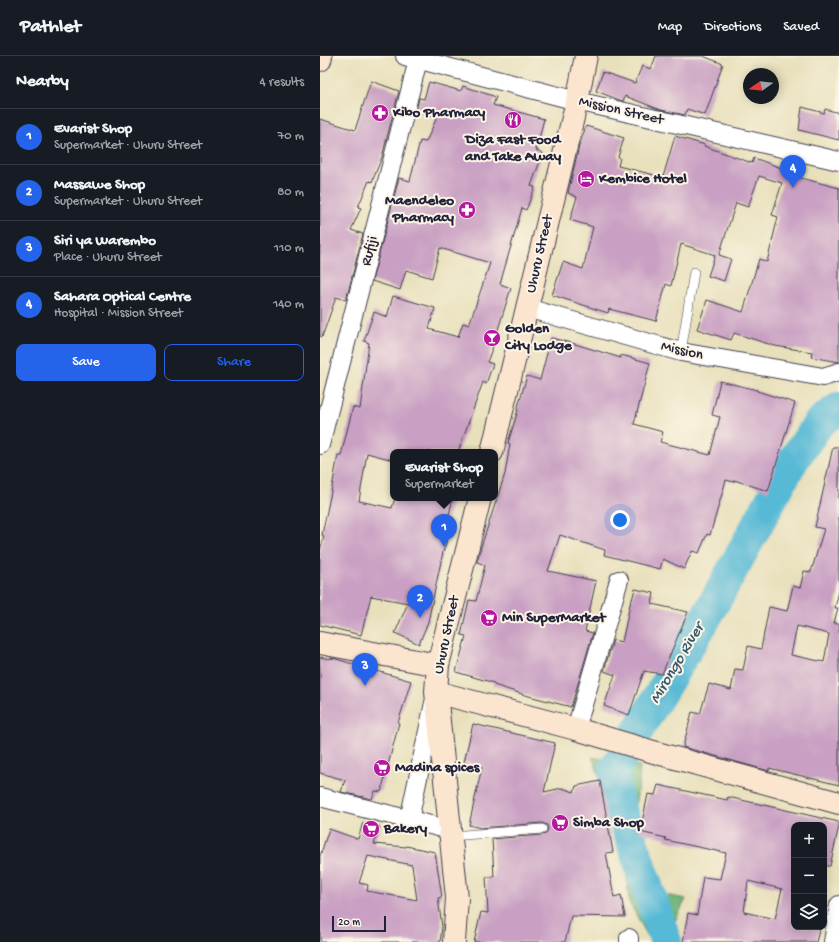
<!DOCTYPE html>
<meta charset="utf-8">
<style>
:root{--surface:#171b24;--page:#20242c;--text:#f1f3f6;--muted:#9ea1a6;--line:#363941;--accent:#2563eb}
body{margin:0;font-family:"Gochi Hand",sans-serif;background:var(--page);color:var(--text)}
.controls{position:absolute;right:12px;bottom:12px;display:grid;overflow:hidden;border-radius:8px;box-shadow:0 2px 10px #0003}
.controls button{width:36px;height:36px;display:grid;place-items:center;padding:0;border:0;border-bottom:1px solid var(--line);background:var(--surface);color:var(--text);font:20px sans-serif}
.compass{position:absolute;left:423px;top:12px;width:36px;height:36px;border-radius:50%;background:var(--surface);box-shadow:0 2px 10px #0003;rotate:256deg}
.scale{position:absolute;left:12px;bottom:10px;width:54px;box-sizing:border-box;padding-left:4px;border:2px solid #22223b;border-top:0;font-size:11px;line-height:14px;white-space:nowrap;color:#22223b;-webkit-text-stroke:3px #fcf5e5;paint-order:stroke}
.you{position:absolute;left:300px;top:464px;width:14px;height:14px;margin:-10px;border:3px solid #fff;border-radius:50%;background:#1a73e8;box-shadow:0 0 0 6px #1a73e833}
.badge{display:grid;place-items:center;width:26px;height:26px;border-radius:50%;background:var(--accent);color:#fff;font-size:13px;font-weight:700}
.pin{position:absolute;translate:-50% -33px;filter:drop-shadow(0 1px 2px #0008)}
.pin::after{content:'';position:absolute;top:21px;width:14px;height:12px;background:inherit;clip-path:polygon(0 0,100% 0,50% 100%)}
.popup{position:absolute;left:70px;top:393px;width:108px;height:52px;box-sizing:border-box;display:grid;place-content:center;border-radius:8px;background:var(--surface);filter:drop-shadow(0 1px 3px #0005);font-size:13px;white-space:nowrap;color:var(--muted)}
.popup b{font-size:15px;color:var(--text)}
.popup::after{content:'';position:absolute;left:50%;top:100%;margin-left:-8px;border:8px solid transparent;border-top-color:var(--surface)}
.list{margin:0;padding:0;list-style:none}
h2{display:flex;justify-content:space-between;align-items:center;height:52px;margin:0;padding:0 16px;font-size:17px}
h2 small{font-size:13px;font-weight:400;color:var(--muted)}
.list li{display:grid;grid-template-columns:26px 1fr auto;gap:12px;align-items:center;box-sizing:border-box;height:56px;padding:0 16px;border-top:1px solid var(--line)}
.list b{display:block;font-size:15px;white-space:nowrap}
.list p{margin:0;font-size:13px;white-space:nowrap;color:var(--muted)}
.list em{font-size:13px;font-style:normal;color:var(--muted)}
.actions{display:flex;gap:8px;padding:12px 16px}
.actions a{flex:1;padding:9px 0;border:1px solid var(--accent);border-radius:8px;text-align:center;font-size:14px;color:var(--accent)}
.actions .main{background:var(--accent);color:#fff}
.icon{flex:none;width:22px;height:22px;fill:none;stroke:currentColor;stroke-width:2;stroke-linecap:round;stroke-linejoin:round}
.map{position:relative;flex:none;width:519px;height:886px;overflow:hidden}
header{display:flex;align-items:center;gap:24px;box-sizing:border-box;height:56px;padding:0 20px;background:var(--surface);border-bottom:1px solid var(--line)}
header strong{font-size:19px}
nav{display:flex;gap:22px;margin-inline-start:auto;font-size:14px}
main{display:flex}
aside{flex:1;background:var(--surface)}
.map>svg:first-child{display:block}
.forest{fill:#70b579;stroke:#496c5a}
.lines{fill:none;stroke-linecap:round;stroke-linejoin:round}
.river{stroke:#56b9d5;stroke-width:32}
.building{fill:#c9a0c3;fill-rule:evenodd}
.lane-casing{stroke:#403e4e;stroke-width:10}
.street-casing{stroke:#403e4e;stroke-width:20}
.secondary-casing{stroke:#403e4e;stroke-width:24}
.lane{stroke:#fff;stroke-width:9}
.street{stroke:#fff;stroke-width:18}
.secondary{stroke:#fbe5cf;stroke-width:22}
.labels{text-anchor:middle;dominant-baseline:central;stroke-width:4;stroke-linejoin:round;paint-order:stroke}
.street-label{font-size:15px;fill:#22223b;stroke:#fcf5e5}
.poi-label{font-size:15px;font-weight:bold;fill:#22223b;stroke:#fcf5e5;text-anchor:start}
.water-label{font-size:16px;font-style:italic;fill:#345771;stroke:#fcf5e5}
</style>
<header>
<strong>Pathlet</strong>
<nav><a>Map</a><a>Directions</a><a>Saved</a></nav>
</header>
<main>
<aside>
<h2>Nearby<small>4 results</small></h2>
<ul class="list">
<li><span class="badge">1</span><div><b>Evarist Shop</b><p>Supermarket · Uhuru Street</p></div><em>70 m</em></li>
<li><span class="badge">2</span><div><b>Massawe Shop</b><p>Supermarket · Uhuru Street</p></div><em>80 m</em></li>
<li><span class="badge">3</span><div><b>Siri ya Warembo</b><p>Place · Uhuru Street</p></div><em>110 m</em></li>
<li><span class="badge">4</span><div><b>Sahara Optical Centre</b><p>Hospital · Mission Street</p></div><em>140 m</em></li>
</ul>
<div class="actions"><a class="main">Save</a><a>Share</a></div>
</aside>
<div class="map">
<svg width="519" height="886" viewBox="0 0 519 886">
<rect width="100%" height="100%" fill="#fcf5e5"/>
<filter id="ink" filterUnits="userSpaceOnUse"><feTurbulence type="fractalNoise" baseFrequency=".025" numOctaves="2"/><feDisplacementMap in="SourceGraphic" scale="8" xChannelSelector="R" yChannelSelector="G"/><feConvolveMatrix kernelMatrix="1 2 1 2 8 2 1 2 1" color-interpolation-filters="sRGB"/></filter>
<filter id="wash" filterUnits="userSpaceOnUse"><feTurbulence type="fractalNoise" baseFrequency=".012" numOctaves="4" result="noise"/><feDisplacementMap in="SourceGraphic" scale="16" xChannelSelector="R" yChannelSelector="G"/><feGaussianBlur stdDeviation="0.9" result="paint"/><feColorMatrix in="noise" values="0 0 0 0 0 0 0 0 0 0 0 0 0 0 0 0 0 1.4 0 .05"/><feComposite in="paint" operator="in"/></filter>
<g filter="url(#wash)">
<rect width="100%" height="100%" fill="#e8e0bb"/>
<!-- forest -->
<path class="forest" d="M 272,701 L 320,710 L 319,728 L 312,767 L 328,798 L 340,838 L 366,843 L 350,875 L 353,886 L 331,886 L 309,846 L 305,801 L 287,740 Z"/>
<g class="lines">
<!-- river -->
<path class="river" d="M 346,886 L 296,739 L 294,714 L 384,565 L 472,406 L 500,366 L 519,352"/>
</g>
<g id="blocks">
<!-- building -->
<path class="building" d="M 336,0 L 383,0 L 403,8 L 385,59 L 367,53 L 365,59 L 341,54 L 305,40 L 303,45 L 302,45 L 276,35 L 283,16 L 315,27 L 322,10 L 331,13 Z
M 51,25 L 79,35 L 62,101 L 52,126 L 49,125 L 38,151 L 41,152 L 31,174 L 43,178 L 26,244 L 16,241 L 2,281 L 0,280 L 0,63 L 35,74 Z
M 109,26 L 141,35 L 143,30 L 176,41 L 173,49 L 224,63 L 216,94 L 223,97 L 211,130 L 215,131 L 206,154 L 202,152 L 180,228 L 191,232 L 176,280 L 177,280 L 167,306 L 173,308 L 166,328 L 163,326 L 138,396 L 73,396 L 73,404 L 47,397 L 39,445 L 72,452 L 75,442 L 133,442 L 126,471 L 131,472 L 123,496 L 108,566 L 99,588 L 75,577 L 88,547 L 51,540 L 41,579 L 0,569 L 0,495 L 4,480 L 2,479 L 13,426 L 18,399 L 21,399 L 33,351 L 40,353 L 49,287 L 44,285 L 54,256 L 67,261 L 73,240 L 115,252 L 109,273 L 138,281 L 143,267 L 149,269 L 170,207 L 120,192 L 112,222 L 86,214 L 80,234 L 52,225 L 79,122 L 90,125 L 100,85 L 106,86 L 117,61 L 96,55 L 99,42 L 104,43 Z
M 482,51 L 504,57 L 505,53 L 519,57 L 519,84 L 479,74 Z
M 266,70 L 304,82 L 298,101 L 300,102 L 298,110 L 343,121 L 355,80 L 385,89 L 384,90 L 432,107 L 434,102 L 467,114 L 466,118 L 519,132 L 519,306 L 491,301 L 492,296 L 455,290 L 414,277 L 411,284 L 377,273 L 387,244 L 423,256 L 439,203 L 447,206 L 458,161 L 452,159 L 462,127 L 439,120 L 428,151 L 416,147 L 399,199 L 411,203 L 404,225 L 388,220 L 395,199 L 361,188 L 351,230 L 346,228 L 336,265 L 289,253 L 288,257 L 232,239 L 243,206 L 263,213 L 273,171 L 250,164 L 257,141 L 248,137 L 259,90 Z
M 231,282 L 255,288 L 301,302 L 301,299 L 330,307 L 314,368 L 343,376 L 340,386 L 390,399 L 400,361 L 392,359 L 400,325 L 437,334 L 437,335 L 475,347 L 448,435 L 414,424 L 414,426 L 406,424 L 390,479 L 387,478 L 379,497 L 372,495 L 364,513 L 343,503 L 340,513 L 284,499 L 285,494 L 240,479 L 228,515 L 276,525 L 265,575 L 273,577 L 251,651 L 205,639 L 174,629 L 174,627 L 136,616 L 146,580 L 141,579 L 149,544 L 156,545 L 165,509 L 157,506 L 161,491 L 185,418 L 190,388 L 188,387 L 198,354 L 197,354 L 207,320 L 220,324 Z
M 513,391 L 519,391 L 519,535 L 515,552 L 518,552 L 514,567 L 519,567 L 519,729 L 449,712 L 449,715 L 363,691 L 372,656 L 380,658 L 389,628 L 411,634 L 415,613 L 423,614 L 428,590 L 441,593 L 449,551 L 467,555 L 473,530 L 480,532 L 484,515 L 491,516 L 504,473 L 495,471 ZM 477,570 L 509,578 L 504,606 L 471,599 Z
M 315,533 L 334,537 L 332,548 L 368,556 L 342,618 L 324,615 L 309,659 L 284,650 L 295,619 L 284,615 L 293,584 L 302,586 L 311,544 L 312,544 Z
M 0,601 L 9,603 L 10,602 L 16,603 L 91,625 L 78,667 L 79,667 L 61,736 L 55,735 L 52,743 L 21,736 L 25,724 L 0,717 Z
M 153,668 L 235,687 L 224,736 L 242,732 L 254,736 L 256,730 L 280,725 L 293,796 L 286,797 L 294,841 L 301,839 L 305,861 L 251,860 L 245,886 L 154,886 L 161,856 L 168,857 L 166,821 L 174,821 L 172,783 L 222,779 L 226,778 L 228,773 L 227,769 L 222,767 L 160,772 L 149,769 L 162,711 L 144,706 Z
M 338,729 L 407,744 L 408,741 L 519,766 L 519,770 L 510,810 L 504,810 L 504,769 L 474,769 L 474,871 L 500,871 L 496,886 L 363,886 L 368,857 L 377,859 L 383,821 L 400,823 L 406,797 L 345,784 L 346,782 L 320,776 L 328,738 L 335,739 ZM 428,825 L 462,833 L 455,863 L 424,856 Z
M 43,766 L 60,771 L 54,788 L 86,791 L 86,790 L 115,796 L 122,841 L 118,842 L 122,871 L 120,886 L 0,886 L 0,800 L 9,773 L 38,783 ZM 48,800 L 92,809 L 97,844 L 47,835 L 48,829 L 39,827 Z"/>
</g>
</g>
<g filter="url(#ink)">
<use href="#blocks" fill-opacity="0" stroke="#403e4e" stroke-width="1"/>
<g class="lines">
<defs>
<path id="lane" d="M 361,296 L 374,216
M 131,780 L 222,773"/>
<path id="street" d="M 85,0 L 257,45 L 519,105
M 207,252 L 361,296 L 503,321 L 519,316
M 0,389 L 99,0
M 256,673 L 299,524
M 0,741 L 130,774
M 89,764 L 114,647
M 309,886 L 309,882
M 513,886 L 519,849"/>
<path id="secondary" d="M 0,4 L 1,0
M 172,396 L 207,252 L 257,45 L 266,0
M 0,587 L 118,609
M 116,636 L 256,673 L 337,697 L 519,747
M 134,886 L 137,842 L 116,636 L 118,609 L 160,442"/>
</defs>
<!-- lane casing -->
<use href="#lane" class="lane-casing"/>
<!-- street casing -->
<use href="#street" class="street-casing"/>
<!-- secondary casing -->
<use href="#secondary" class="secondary-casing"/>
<!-- lane -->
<use href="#lane" class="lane"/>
<!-- street -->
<use href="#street" class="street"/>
<!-- secondary -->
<use href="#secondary" class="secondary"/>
</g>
</g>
<!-- icons -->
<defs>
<symbol id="pharmacy-disc" viewBox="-11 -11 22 22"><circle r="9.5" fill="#b5179e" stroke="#fcf5e5"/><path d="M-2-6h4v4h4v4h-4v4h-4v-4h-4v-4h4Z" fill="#fff"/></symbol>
<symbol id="restaurant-disc" viewBox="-11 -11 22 22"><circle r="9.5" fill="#b5179e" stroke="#fcf5e5"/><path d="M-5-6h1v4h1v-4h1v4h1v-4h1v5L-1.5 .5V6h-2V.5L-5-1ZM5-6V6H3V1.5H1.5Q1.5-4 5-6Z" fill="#fff"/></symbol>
<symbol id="hotel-disc" viewBox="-11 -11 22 22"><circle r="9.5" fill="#b5179e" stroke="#fcf5e5"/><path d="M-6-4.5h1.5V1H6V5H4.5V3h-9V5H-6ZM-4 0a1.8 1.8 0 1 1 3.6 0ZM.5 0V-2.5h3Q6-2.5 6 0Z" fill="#fff"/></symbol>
<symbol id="bar-disc" viewBox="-11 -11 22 22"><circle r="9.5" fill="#b5179e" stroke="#fcf5e5"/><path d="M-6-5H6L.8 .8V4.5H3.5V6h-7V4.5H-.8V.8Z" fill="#fff"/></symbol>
<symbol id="supermarket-disc" viewBox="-11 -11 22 22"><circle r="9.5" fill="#b5179e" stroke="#fcf5e5"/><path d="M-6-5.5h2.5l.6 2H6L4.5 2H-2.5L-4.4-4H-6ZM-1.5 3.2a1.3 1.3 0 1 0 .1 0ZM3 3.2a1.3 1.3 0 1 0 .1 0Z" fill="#fff"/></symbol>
</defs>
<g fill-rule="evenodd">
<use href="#pharmacy-disc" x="50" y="47" width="20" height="20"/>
<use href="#restaurant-disc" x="183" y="54" width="20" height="20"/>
<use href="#hotel-disc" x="256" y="113" width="20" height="20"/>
<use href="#pharmacy-disc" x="137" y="144" width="20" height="20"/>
<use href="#bar-disc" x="162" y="272" width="20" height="20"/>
<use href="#supermarket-disc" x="159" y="552" width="20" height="20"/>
<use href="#supermarket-disc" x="52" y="702" width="20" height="20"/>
<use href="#supermarket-disc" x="230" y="757" width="20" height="20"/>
<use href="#supermarket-disc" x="41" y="763" width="20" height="20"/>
</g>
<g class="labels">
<!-- street labels -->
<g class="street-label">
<text transform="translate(301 55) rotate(13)">Mission Street</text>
<text transform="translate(50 195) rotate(-76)">Rufiji</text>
<text transform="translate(220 198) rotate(-77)">Uhuru Street</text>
<text transform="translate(362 295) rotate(13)">Mission</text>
<text transform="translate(127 579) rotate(-78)">Uhuru Street</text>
</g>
<!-- poi labels -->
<g class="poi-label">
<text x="73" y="57">Kibo Pharmacy</text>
<text x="193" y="84" text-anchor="middle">Diza Fast Food<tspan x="193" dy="17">and Take Away</tspan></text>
<text x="279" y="123">Kembice Hotel</text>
<text x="134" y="145" text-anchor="end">Maendeleo<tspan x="134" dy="17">Pharmacy</tspan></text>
<text x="185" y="273">Golden<tspan x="185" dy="17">City Lodge</tspan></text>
<text x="182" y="562">Min SuperMarket</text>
<text x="75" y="712">Madina spices</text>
<text x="253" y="767">Simba Shop</text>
<text x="64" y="773">Bakery</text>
</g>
<!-- water labels -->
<g class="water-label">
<text transform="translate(358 608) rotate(-59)">Mirongo River</text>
</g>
</g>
</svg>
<div class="controls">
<button>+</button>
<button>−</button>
<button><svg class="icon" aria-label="layers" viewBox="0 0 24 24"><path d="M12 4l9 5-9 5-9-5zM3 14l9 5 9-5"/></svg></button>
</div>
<svg class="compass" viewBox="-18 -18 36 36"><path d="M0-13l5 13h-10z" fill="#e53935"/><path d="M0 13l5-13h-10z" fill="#9ea1a6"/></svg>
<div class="scale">20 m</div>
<div class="you"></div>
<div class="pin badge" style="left:124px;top:491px">1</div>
<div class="popup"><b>Evarist Shop</b>Supermarket</div>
<div class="pin badge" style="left:100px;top:562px">2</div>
<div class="pin badge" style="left:45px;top:630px">3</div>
<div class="pin badge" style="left:473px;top:132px">4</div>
</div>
</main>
